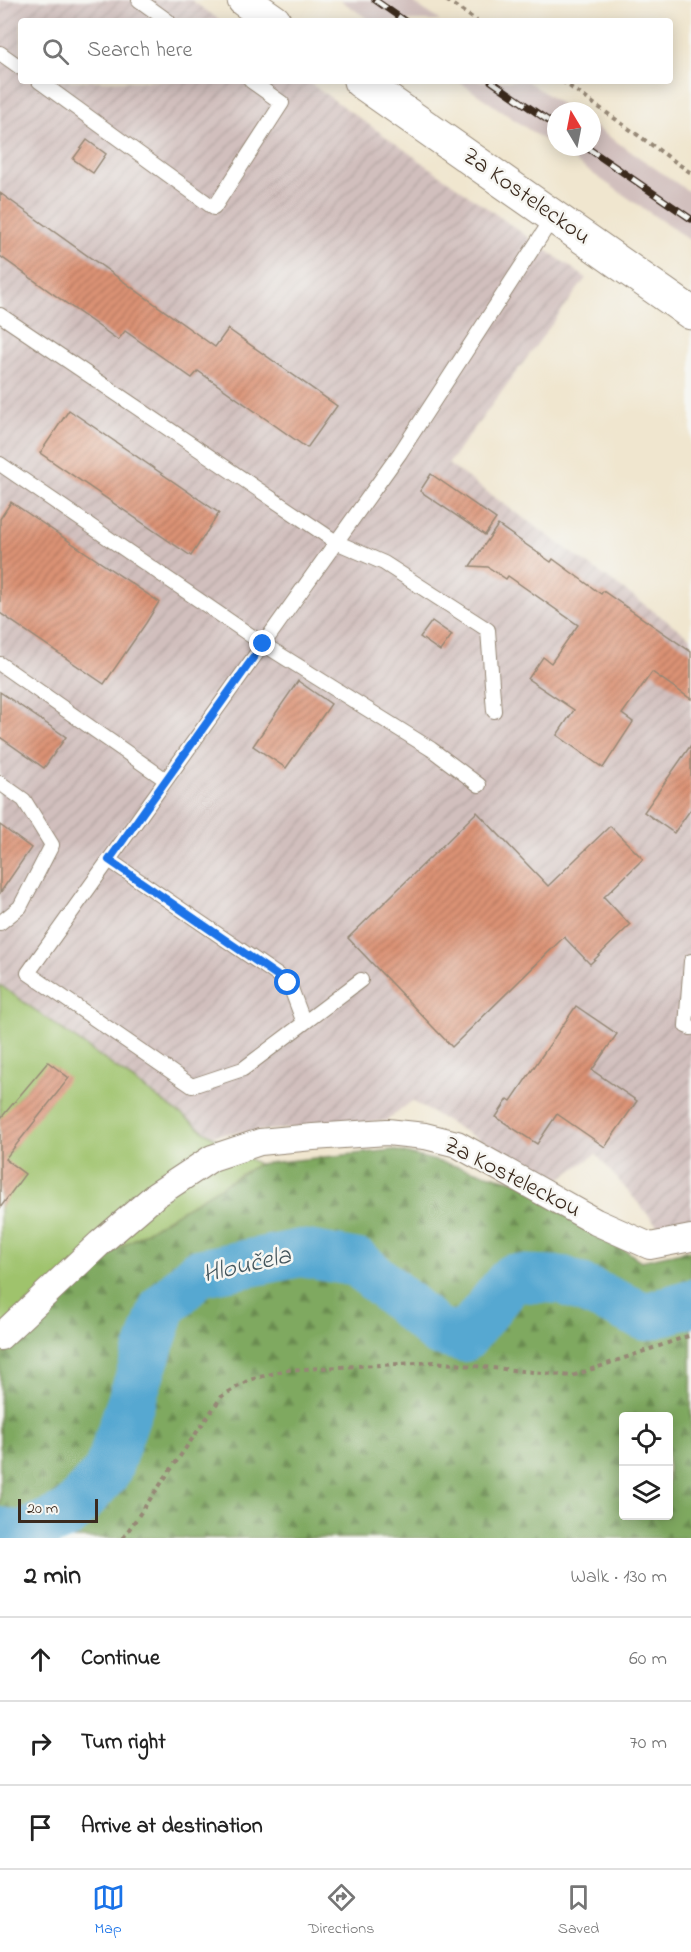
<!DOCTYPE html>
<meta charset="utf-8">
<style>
:root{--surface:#fff;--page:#f6f6f6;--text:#222;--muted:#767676;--line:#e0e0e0;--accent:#1a73e8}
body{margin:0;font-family:"Indie Flower",sans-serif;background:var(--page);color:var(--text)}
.controls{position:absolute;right:18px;bottom:18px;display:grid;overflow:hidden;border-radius:6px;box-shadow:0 3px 15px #0003}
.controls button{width:54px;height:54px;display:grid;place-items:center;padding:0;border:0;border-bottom:2px solid var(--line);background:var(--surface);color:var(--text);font:30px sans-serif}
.compass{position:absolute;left:547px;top:102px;width:54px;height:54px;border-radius:50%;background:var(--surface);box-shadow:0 3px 15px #0003;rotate:350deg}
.scale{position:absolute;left:18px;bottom:15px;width:80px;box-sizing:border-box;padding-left:6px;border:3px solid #3b2a1e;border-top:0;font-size:16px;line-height:21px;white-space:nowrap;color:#3b2a1e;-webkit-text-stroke:4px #f6f6f2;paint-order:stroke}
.stop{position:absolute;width:18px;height:18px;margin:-14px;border:4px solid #1a73e8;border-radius:50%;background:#fff}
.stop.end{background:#1a73e8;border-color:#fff;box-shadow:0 2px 6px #0008}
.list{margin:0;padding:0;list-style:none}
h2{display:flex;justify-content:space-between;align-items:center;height:78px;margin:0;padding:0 24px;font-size:26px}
h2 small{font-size:20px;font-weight:400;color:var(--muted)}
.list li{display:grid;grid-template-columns:39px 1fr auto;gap:18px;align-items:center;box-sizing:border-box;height:84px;padding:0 24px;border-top:2px solid var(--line)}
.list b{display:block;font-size:22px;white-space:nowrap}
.list em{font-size:20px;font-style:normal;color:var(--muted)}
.icon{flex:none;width:33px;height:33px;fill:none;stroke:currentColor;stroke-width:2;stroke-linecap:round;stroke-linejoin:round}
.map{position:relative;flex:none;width:691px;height:1538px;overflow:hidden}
.search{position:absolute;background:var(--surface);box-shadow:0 3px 15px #0003;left:18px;right:18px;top:18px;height:66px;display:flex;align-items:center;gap:15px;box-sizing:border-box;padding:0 21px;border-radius:6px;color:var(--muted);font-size:22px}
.sheet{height:330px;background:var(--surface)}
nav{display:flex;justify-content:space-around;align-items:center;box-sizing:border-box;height:84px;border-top:2px solid var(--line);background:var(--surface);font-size:16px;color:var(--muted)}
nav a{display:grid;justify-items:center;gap:3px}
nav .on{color:var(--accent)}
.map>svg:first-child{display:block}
.industrial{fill:url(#industrial-furrows)}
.railway{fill:#d1bfbd}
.forest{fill:url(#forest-firs);stroke:#5d6a3f;stroke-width:1.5;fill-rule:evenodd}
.green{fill:#9fc36c;stroke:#6d7645;stroke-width:1.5}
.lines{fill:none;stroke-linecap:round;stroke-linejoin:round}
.river{stroke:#56a8d1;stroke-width:48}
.building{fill:url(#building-hatch)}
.service-casing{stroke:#968876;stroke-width:16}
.minor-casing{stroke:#968876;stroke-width:28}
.tertiary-casing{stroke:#968876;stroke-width:35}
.path{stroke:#968876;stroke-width:4;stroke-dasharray:4.5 4.5;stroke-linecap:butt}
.service{stroke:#fff;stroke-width:14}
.minor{stroke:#fff;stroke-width:26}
.tertiary{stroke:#fff;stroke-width:33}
.rail-casing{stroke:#3b2a1e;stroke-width:7}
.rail{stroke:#f6f6f2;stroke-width:4.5;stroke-dasharray:14;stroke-linecap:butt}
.route{stroke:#1a73e8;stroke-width:8}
.labels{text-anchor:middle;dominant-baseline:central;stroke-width:5;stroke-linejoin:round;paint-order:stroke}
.street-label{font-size:24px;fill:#3b2a1e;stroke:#f6f6f2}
.water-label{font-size:26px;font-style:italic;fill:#44565d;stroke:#f6f6f2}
</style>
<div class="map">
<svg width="691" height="1538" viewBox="0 0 691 1538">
<defs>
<pattern id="industrial-furrows" width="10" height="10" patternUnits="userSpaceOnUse" patternTransform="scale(1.5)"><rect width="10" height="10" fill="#d1bfbd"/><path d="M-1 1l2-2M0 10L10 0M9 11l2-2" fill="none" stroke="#b4a4a2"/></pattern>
<pattern id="forest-firs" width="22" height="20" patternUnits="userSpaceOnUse" patternTransform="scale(1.5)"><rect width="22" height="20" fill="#7fa960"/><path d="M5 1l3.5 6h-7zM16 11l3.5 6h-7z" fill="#698a4f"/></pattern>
<pattern id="building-hatch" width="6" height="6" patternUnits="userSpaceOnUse" patternTransform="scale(1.5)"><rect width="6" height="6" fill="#db9274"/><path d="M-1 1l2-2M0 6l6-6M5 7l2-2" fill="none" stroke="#b3775f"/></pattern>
</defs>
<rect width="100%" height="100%" fill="#f6f6f2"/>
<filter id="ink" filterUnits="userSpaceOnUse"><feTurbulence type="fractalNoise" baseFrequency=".0167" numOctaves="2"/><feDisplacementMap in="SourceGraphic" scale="12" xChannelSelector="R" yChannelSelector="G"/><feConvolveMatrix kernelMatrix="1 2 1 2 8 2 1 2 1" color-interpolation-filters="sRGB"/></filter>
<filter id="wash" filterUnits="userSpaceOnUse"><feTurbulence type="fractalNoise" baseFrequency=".008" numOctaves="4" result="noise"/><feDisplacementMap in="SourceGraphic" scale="24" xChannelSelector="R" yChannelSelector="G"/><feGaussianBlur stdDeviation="1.35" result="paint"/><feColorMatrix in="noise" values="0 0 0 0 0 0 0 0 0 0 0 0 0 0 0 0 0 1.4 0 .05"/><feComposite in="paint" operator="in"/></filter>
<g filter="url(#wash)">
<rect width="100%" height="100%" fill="#f0e6cf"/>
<!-- industrial -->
<path class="industrial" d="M 0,0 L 191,0 L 221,21 L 21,21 L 21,81 L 307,81 L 586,278 L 448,464 L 691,638 L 691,1225 L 662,1231 L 596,1154 L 554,1183 L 412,1101 L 386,1121 L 210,1135 L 0,985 Z"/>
<!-- railway -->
<path class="railway" d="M 340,0 L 410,0 L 440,21 L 371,21 Z
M 458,81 L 527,81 L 571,111 L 556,111 L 556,147 L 592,147 L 592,125 L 691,193 L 691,241 Z"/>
<!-- forest -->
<path class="forest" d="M 393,1150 L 522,1183 L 641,1261 L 691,1250 L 691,1538 L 0,1538 L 0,1358 L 116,1250 L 258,1164 ZM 624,1416 L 668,1416 L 668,1516 L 624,1516 Z"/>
<!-- green -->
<path class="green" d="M 0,985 L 210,1135 L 258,1164 L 116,1250 L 0,1358 Z"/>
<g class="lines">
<!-- river -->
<path class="river" d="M 0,1531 L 20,1535 L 69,1514 L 107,1472 L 163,1307 L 198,1273 L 301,1253 L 358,1263 L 438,1332 L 464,1338 L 512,1278 L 563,1280 L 646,1317 L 691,1303"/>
</g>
<g id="blocks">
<!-- building -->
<path class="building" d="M 87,140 L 106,154 L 93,173 L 73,159 Z
M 0,193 L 215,347 L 228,329 L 337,406 L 307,448 L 198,371 L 192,378 L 125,331 L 118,340 L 0,256 Z
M 69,410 L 219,513 L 191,556 L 40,453 Z
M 431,474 L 496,519 L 485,535 L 420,491 Z
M 11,502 L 159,602 L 146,623 L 104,684 L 0,613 L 0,519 Z
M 498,525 L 551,562 L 553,559 L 601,594 L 603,591 L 691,652 L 691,699 L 652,672 L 622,714 L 633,722 L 603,768 L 557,735 L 574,710 L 528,679 L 543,657 L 551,663 L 578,625 L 508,576 L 506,579 L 488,567 L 470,566 Z
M 432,621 L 452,635 L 440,651 L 420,637 Z
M 298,681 L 331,704 L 286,768 L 253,746 Z
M 0,692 L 66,737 L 44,768 L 0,737 Z
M 691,745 L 691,809 L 674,833 L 644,812 Z
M 477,812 L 548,886 L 610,826 L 643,859 L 604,897 L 630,925 L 590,964 L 564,937 L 452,1047 L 348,938 Z
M 0,825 L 31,848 L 0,893 Z
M 576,1006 L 617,1034 L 592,1070 L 637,1101 L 605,1147 L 557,1114 L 537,1144 L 496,1117 L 508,1099 L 511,1101 Z
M 48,1062 L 69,1078 L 5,1159 L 25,1174 L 0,1208 L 0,1119 Z"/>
</g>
</g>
<g filter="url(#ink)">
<use href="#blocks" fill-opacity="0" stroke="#968876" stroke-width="1.5"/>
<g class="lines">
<defs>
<path id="service" d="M 139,0 L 168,21
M 0,53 L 21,68
M 39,81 L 214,208 L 282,103 L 251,81
M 0,315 L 336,542 L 384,563 L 488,630 L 494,711
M 0,464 L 263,644 L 431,749 L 479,785
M 0,664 L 166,780
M 0,783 L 24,800 L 52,845 L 20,907 L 0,923
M 109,860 L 289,983 L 304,1023 L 243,1069 L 192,1086 L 28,973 L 400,453 L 554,216
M 691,961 L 686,1026 L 691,1028
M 304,1023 L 361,980"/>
<path id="minor" d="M 0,1337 L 100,1243 L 156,1195 L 212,1158 L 260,1142 L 313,1137 L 387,1132 L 425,1136 L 457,1144 L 596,1222 L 650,1246 L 691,1238"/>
<path id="tertiary" d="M 244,0 L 274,21
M 360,81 L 691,313"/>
</defs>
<!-- service casing -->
<use href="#service" class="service-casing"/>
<!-- minor casing -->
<use href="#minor" class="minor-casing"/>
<!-- tertiary casing -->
<use href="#tertiary" class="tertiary-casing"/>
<!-- path -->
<path class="path" d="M 446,0 L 477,21
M 562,81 L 691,173
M 123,1538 L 222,1396 L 249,1380 L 286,1370 L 434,1362 L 572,1376 L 691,1335"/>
<!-- service -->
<use href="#service" class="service"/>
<!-- minor -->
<use href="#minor" class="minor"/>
<!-- tertiary -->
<use href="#tertiary" class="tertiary"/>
<defs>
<path id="rail" d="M 375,0 L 405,21
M 491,81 L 556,126
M 586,147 L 691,219"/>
</defs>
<!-- rail casing -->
<use href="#rail" class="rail-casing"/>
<!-- rail -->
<use href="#rail" class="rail"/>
</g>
</g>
<g class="lines" filter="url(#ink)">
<!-- route -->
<path class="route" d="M 263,644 L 109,860 L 288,983"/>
</g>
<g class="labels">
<!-- street labels -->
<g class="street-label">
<text transform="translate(526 197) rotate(35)">Za Kosteleckou</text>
<text transform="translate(512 1178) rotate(27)">Za Kosteleckou</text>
</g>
<!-- water labels -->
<g class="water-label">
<text transform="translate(247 1266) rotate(-13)">Hloučela</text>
</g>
</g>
</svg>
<div class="controls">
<button><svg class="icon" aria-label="locate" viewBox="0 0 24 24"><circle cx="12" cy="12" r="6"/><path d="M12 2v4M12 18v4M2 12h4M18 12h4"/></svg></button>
<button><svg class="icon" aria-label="layers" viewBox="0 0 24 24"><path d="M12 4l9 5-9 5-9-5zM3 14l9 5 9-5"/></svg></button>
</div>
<svg class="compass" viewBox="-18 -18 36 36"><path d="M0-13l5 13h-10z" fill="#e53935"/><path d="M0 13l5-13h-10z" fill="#767676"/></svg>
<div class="scale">20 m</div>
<div class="stop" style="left:288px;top:983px"></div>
<div class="stop end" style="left:263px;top:644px"></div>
<div class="search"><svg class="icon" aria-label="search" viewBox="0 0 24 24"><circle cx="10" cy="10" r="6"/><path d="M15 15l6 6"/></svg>Search here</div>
</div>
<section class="sheet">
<h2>2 min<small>Walk · 130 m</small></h2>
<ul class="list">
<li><svg class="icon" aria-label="ahead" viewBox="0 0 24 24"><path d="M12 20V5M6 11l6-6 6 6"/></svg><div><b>Continue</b></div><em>60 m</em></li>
<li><svg class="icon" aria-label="right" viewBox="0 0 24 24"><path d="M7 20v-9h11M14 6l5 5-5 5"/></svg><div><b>Turn right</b></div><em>70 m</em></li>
<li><svg class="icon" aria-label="arrive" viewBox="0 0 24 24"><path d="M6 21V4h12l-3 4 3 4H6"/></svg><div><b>Arrive at destination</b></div></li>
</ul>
</section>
<nav>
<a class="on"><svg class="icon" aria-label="map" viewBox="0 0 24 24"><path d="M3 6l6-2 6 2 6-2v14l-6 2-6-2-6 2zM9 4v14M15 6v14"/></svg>Map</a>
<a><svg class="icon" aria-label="directions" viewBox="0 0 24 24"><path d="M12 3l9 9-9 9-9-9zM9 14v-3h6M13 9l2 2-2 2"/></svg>Directions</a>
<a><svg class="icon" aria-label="saved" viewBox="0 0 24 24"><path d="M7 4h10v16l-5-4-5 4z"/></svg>Saved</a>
</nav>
